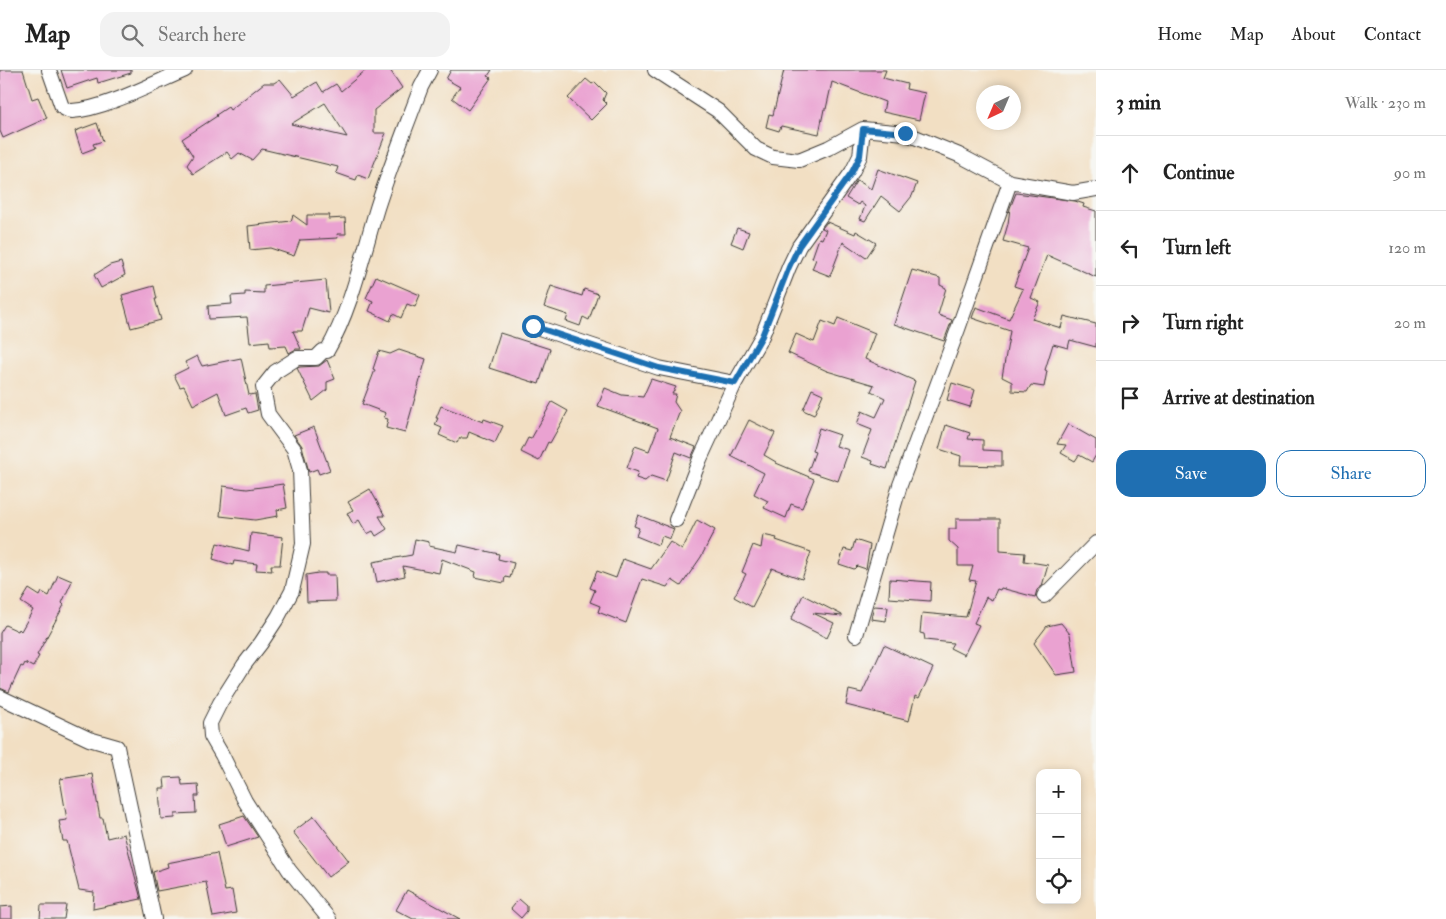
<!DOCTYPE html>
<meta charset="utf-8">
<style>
:root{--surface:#fff;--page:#f2f2f2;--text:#222;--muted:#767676;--line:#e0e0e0;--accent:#1f6fb2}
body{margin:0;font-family:"IM FELL Double Pica",serif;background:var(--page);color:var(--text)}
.controls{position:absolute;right:15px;bottom:15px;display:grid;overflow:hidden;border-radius:10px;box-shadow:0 2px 8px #0003}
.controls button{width:45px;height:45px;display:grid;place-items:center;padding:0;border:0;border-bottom:1px solid var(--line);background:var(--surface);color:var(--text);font:25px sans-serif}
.compass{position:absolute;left:976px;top:15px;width:45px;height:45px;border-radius:50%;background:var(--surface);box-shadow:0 2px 8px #0003;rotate:224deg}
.stop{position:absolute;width:15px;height:15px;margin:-11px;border:4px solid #1f6fb2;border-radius:50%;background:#fff}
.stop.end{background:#1f6fb2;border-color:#fff;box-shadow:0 1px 5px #0008}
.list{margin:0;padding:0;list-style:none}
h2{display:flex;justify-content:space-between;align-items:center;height:65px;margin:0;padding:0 20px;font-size:21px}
h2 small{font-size:16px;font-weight:400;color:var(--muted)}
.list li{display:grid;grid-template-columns:32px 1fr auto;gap:15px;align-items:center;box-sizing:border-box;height:75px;padding:0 20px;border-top:1px solid var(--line)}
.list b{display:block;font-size:19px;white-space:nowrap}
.list em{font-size:16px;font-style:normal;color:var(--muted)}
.actions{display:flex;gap:10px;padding:15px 20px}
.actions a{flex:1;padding:11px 0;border:1px solid var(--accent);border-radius:15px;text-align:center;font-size:18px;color:var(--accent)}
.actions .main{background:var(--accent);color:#fff}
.icon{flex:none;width:28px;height:28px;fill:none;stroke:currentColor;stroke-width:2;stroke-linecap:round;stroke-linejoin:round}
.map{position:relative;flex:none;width:1096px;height:849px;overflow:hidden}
header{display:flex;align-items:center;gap:30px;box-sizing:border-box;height:70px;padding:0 25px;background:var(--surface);border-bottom:1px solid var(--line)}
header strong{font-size:24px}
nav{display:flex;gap:28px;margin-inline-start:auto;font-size:18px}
.search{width:350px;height:45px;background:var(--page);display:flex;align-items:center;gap:12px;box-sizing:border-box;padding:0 18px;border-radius:15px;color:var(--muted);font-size:19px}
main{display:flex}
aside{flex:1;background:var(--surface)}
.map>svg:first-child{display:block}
.building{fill:#eaa2d1;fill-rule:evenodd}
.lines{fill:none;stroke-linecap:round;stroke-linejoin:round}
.street-casing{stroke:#3c3935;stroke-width:16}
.street{stroke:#fff;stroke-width:14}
.route{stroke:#1f6fb2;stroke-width:6}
</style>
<header>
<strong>Map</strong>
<div class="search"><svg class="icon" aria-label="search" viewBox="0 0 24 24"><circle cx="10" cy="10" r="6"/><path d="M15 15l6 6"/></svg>Search here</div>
<nav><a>Home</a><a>Map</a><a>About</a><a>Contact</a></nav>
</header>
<main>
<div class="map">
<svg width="1096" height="849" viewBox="0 0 1096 849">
<rect width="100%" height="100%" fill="#f6f6f2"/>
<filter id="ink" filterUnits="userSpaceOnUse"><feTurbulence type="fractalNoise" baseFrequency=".02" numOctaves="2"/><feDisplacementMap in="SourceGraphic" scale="10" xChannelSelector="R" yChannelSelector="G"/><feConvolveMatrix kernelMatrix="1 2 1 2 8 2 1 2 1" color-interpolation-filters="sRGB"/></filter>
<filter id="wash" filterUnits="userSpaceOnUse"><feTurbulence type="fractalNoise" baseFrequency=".0096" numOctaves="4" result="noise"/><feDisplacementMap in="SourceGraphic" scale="20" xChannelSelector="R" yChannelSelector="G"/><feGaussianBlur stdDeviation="1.12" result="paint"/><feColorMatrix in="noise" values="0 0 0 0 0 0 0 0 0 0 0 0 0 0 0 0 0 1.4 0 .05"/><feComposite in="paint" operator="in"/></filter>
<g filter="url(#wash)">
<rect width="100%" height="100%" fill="#f2dfc3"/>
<g id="blocks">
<!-- building -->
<path class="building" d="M 0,0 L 23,0 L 32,29 L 38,27 L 47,48 L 3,68 L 0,61 Z
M 61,0 L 131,0 L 131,3 L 98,13 L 97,8 L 67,18 Z
M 366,0 L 390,0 L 402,18 L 374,40 L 374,63 L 386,63 L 368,109 L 358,105 L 356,110 L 336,103 L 338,97 L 262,79 L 252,90 L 239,83 L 232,89 L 227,82 L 193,104 L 187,95 L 193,86 L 182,69 L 217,46 L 216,45 L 228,37 L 230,40 L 264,13 L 274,13 L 280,9 L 294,26 L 317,12 L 323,22 L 336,14 L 341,21 ZM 325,33 L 347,67 L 291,54 Z
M 451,0 L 492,0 L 488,6 L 491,8 L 468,40 L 452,28 L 460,17 L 446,9 Z
M 784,0 L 886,0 L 883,8 L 907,14 L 906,19 L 925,23 L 919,50 L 883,42 L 885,32 L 832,12 L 826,39 L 824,39 L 819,64 L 781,56 L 779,61 L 766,57 L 769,44 L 773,45 Z
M 586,9 L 592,14 L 595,12 L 606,23 L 603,30 L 607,34 L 591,50 L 568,28 Z
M 97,53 L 103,71 L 93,74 L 95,78 L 82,83 L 75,61 Z
M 878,99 L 917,113 L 912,126 L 900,141 L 881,126 L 865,151 L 860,149 L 865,136 L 860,132 L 858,135 L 846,128 L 857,110 L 871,119 Z
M 1016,123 L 1075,131 L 1084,134 L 1083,137 L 1096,141 L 1096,207 L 1047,185 L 1031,228 L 1040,232 L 1032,249 L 1061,258 L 1064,246 L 1096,254 L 1096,277 L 1070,270 L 1068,278 L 1053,274 L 1045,300 L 1047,301 L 1044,317 L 1031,315 L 1027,322 L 1012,321 L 1012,312 L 1002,307 L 1010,261 L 972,248 L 976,237 L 1009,249 L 1023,219 L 1014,216 L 1028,178 L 1003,171 L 1008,154 L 1010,138 Z
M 293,145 L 307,155 L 307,145 L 330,145 L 328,149 L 345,148 L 346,164 L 337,164 L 338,168 L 300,170 L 294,186 L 270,178 L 250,180 L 248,156 L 291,151 Z
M 827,152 L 855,164 L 856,161 L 876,173 L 866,188 L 843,172 L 830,206 L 812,199 L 816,189 L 812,188 L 819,168 L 822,169 L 826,160 L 822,158 Z
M 737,158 L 749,162 L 743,178 L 731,173 Z
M 121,192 L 125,205 L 101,218 L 94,205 L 110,195 Z
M 912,200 L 940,208 L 940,215 L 946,218 L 938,245 L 952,250 L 944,271 L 894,254 Z
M 376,206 L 420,225 L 415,237 L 407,234 L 401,248 L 393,244 L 390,251 L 369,241 L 373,231 L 366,228 Z
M 326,210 L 329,243 L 309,238 L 302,261 L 293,261 L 301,279 L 296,279 L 289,283 L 286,276 L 270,277 L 269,271 L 250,273 L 247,247 L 209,249 L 208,236 L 232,234 L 231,226 L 245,225 L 245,222 L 264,223 L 264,216 Z
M 154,216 L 157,229 L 155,229 L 161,250 L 131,258 L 122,225 Z
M 551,216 L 582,226 L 584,219 L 598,224 L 589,250 L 583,247 L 580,256 L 566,251 L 568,245 L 544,237 Z
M 838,248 L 875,263 L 865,289 L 915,311 L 887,399 L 872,394 L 873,391 L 862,387 L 872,360 L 857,354 L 862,341 L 876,347 L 885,328 L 871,321 L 874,315 L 827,301 L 788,283 L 796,264 L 814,272 L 822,251 L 835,256 Z
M 500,263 L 550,279 L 539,314 L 489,298 Z
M 399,280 L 426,289 L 405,363 L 386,358 L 388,349 L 384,348 L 386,343 L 362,334 L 375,300 L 373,299 L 379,281 L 390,284 Z
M 197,286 L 202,296 L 241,288 L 249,325 L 255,324 L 258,340 L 248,343 L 246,338 L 226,345 L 218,322 L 193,335 L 184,316 L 180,317 L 174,305 L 188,298 L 185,292 Z
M 327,290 L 335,309 L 327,312 L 327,320 L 313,331 L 297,298 L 300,297 L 319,296 Z
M 651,309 L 676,317 L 672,324 L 676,324 L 674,332 L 680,341 L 670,367 L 696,377 L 691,388 L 676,382 L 666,411 L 651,406 L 645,411 L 636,408 L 638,402 L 627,398 L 635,376 L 649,381 L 658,358 L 598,336 L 605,318 L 622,325 L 643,327 Z
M 952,313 L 975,320 L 970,337 L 947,330 Z
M 812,319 L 823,324 L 814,345 L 803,340 Z
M 552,332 L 568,341 L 550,373 L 548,372 L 539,391 L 521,382 L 528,368 L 531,369 Z
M 441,336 L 483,352 L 484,349 L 503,356 L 495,373 L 469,362 L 467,368 L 460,368 L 457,373 L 439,365 L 442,358 L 435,355 L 438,348 L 436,348 Z
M 749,350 L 775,363 L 764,385 L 776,392 L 776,393 L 814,409 L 802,438 L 791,434 L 786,448 L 764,438 L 768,431 L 754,424 L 764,403 L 731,386 Z
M 1068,354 L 1096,370 L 1096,385 L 1092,392 L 1079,385 L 1075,391 L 1061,383 L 1066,375 L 1057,374 Z
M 946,355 L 970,363 L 968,369 L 983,370 L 983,380 L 1002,381 L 1002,396 L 960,395 L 961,386 L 939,379 Z
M 314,357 L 330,400 L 319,404 L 317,399 L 309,402 L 302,376 L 294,365 Z
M 819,358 L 840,365 L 836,376 L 849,380 L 838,411 L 808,401 L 815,382 L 812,381 Z
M 283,414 L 287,438 L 277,440 L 278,446 L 255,450 L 220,446 L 223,416 L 247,419 Z
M 370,419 L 385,446 L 379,446 L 387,459 L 376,466 L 373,461 L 367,464 L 359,450 L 353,454 L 347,443 L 353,440 L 348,432 Z
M 638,445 L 674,459 L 670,469 L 662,466 L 658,475 L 636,466 L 639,458 L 634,456 Z
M 956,449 L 1000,449 L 1000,481 L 1025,483 L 1024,491 L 1048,495 L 1042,516 L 1037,520 L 1035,527 L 1001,518 L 1000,520 L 997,519 L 992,530 L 986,527 L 974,553 L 979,555 L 964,585 L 950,578 L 953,573 L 925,570 L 924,564 L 920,563 L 922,543 L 966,547 L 976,511 L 969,510 L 973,496 L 958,496 L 958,479 L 949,471 L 949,459 L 956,459 Z
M 697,450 L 715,460 L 701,487 L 681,516 L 672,510 L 667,517 L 642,509 L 626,553 L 598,542 L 600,536 L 590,532 L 595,520 L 590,518 L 597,501 L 616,508 L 623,489 L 651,499 L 670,472 L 682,480 Z
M 251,463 L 283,467 L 280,495 L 271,495 L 272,501 L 256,500 L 257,494 L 234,491 L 233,495 L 213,489 L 217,473 L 249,481 Z
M 763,465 L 777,468 L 776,470 L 811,482 L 802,509 L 772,498 L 752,537 L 734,527 L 746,504 L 742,502 L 753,475 L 761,478 Z
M 415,469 L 429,472 L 429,476 L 457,482 L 459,475 L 499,484 L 498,489 L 514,493 L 510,508 L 505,507 L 504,513 L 475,507 L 476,502 L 442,489 L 439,503 L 403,496 L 405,506 L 377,512 L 373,492 L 412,485 Z
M 855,470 L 870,475 L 866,499 L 857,496 L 854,499 L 839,494 L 844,479 L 852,481 Z
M 318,503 L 326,503 L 326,505 L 335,505 L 336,531 L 307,532 L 306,505 Z
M 58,505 L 72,511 L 62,533 L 64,535 L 37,585 L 39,586 L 33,597 L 25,593 L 23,597 L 21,596 L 9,622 L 0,618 L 0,563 L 5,555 L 18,561 L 19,559 L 21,561 L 33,540 L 21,532 L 29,519 L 40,526 L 42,522 L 49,526 Z
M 890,509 L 931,512 L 930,531 L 889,528 Z
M 803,525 L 842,545 L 842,546 L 813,543 L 834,553 L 827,568 L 791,550 Z
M 874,536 L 888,537 L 886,551 L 871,549 Z
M 1061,553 L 1070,564 L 1076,602 L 1056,605 L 1034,573 L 1047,556 Z
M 884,575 L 933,598 L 919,628 L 915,626 L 909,651 L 846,635 L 849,620 L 862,623 Z
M 92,704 L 100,748 L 103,748 L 107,768 L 124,764 L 141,829 L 93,839 L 94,822 L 79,820 L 67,771 L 63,771 L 59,751 L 67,750 L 60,709 Z
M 181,707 L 182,715 L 198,714 L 199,726 L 195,726 L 196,743 L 175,744 L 175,748 L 161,749 L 159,718 L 165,718 L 164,708 Z
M 244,746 L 258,767 L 226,777 L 219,754 Z
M 314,746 L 349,791 L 328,807 L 293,762 Z
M 217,783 L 225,821 L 232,820 L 236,843 L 213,847 L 206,812 L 157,821 L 153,802 L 168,797 L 167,793 Z
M 407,820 L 460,849 L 413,849 L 396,840 Z
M 519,829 L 527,836 L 527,841 L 521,848 L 511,839 Z
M 41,835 L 66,835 L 64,849 L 40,849 Z
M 12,836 L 12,849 L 0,849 L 0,837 Z"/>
</g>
</g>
<g filter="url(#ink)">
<use href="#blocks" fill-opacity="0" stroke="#3c3935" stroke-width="1"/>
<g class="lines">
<defs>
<path id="street" d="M 49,0 L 62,37 C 65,39 68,41 72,41 C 105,39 154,13 185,0
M 655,0 L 718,41 L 756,79 L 773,87 L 799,90 L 828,78 L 863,59 L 905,63 L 959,85 L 1010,112 L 1073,123 L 1096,119
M 533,256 L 659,298 L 735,313 L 762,266 L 789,197 L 799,176 L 852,102 L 860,86 L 863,59
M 676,450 L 700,389 L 735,313
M 1044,526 L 1096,473
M 856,565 L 900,415 L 958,259 L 1010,112
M 0,627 L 89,669 L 117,677 L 154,849
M 329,849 L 289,800 L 245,731 L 222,685 L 211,666 L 210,653 L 220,633 L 244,595 L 261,573 L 278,547 L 292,521 L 303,474 L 300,400 L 294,379 L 268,344 L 263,317 L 275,302 L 297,288 L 316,288 L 323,281 L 327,281 C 351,240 363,184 377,138 C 390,97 406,57 421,17 L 430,0"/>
</defs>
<!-- street casing -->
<use href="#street" class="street-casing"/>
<!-- street -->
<use href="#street" class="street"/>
</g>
</g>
<g class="lines" filter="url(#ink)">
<!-- route -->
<path class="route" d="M 533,256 L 659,298 L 735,313 L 762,266 L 789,197 L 799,176 L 852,102 L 860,86 L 863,59 L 905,63"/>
</g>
</svg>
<div class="controls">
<button>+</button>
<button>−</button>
<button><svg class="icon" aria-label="locate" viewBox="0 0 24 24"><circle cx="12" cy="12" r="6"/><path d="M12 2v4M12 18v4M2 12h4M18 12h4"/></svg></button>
</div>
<svg class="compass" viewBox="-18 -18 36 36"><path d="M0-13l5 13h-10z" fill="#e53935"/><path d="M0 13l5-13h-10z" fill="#767676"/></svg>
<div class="stop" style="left:533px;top:256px"></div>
<div class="stop end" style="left:905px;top:63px"></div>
</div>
<aside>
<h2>3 min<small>Walk · 230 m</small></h2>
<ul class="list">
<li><svg class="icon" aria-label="ahead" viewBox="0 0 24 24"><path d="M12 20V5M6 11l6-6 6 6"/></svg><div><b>Continue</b></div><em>90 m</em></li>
<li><svg class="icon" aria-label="left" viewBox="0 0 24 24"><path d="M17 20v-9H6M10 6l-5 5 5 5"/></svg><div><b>Turn left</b></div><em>120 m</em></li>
<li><svg class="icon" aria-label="right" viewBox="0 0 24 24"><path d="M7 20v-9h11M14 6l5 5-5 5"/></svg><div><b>Turn right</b></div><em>20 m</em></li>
<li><svg class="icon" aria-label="arrive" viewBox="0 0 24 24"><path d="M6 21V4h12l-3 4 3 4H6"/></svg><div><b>Arrive at destination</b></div></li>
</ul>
<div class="actions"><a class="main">Save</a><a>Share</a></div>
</aside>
</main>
